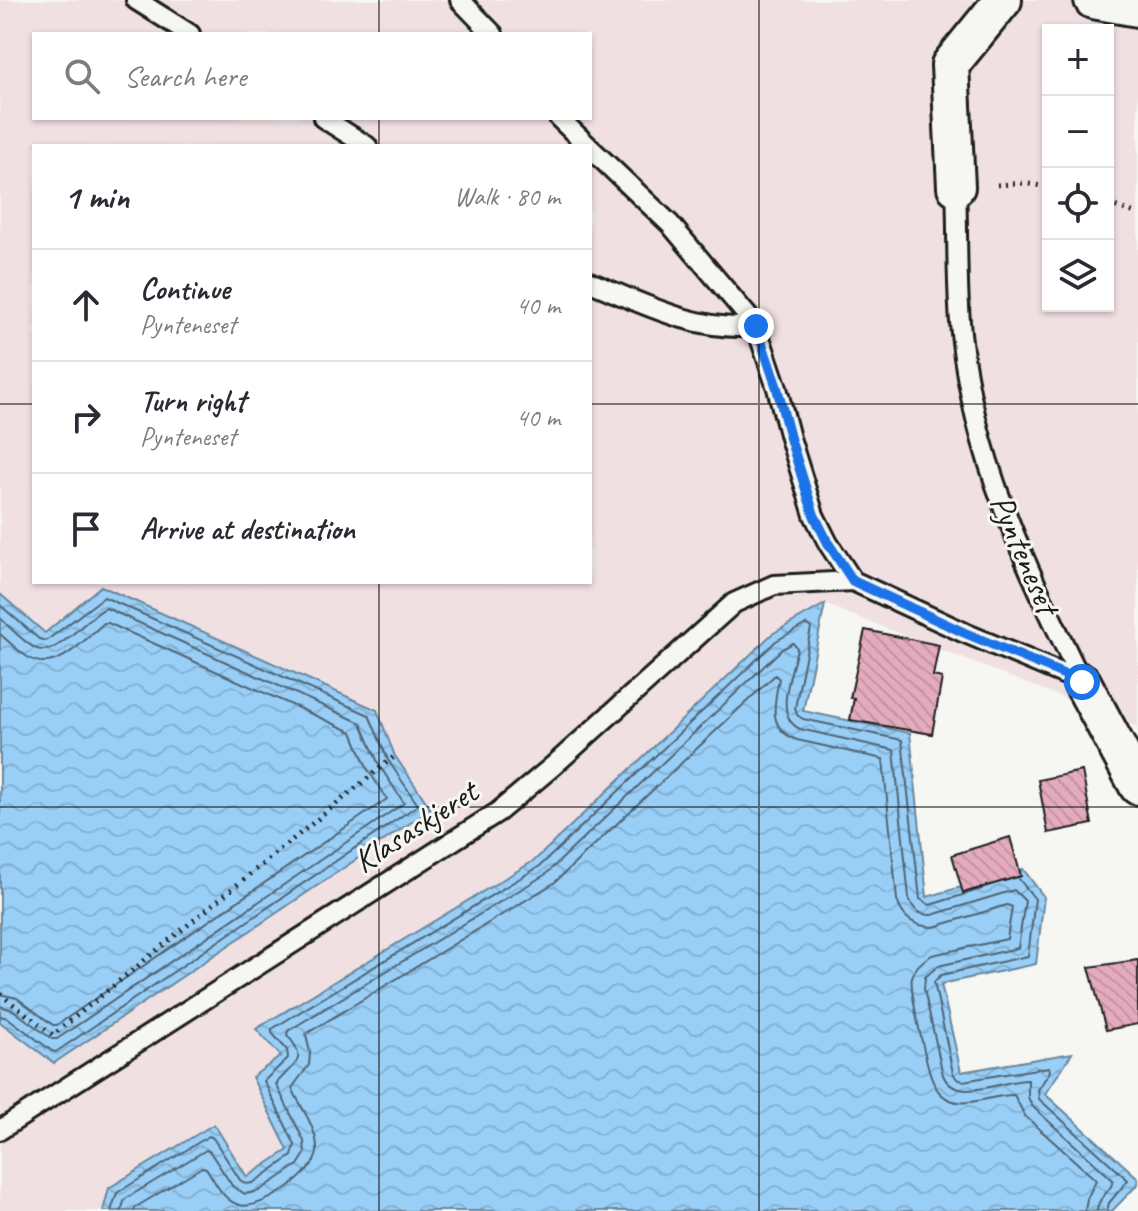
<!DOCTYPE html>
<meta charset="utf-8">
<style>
:root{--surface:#fff;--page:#f2f2f3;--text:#2b2b33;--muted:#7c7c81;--line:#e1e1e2}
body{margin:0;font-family:Caveat,sans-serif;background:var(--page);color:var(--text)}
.controls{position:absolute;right:24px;top:24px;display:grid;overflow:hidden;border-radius:0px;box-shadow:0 2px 6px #0004}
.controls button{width:72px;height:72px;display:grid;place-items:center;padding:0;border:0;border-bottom:2px solid var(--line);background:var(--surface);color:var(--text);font:40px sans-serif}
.stop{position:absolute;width:24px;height:24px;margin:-18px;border:6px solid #1a73e8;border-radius:50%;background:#fff}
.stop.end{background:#1a73e8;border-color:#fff;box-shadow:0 2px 8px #0008}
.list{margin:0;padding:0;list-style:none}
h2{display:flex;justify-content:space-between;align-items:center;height:104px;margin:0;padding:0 32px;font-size:34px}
h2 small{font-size:26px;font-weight:400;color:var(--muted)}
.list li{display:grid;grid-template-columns:52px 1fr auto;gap:24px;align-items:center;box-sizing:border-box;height:112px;padding:0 32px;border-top:2px solid var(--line)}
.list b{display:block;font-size:30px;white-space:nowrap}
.list p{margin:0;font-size:26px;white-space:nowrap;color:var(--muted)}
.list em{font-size:26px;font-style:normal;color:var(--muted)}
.icon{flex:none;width:44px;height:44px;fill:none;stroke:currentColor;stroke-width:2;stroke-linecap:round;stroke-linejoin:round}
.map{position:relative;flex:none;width:1138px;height:1211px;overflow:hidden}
.search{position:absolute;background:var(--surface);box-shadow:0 2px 6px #0004;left:32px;top:32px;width:560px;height:88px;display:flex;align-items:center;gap:20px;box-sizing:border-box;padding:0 28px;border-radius:0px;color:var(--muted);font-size:30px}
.panel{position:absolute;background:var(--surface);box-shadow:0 2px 6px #0004;left:32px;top:144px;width:560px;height:440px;border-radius:0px}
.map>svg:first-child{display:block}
.built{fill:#f1e0e2;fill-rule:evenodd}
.water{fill:url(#water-waves);stroke:#67879f;stroke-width:2}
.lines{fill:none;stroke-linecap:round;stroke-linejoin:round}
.shore{stroke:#4e6474;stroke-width:2}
.building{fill:url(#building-back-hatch);stroke:#1c1c1c;stroke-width:2}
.lane-casing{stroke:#1c1c1c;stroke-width:24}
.street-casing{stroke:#1c1c1c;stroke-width:42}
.path{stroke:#1c1c1c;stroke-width:5;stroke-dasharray:2 6;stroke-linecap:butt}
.lane{stroke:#f6f6f2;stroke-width:18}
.street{stroke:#f6f6f2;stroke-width:36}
.route{stroke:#1a73e8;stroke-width:10}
.grid{fill:none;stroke:#1c1c1c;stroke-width:2;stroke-opacity:0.55}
.labels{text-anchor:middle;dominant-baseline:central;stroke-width:6;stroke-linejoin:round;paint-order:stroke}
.street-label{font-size:34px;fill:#1c1c1c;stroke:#f6f6f2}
</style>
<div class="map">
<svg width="1138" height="1211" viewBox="0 0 1138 1211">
<defs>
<pattern id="water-waves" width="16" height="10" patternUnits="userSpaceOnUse" patternTransform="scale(2)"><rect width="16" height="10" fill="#99cff7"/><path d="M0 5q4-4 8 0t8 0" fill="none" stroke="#83b1d3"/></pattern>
<pattern id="building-back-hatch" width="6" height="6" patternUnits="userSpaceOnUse" patternTransform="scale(2)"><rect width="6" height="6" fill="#e4abbe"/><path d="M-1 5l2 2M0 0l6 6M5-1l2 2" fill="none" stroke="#c393a3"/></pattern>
</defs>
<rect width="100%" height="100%" fill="#f6f6f2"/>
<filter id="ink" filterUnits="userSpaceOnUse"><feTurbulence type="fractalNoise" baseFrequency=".0125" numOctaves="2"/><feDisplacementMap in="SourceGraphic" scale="16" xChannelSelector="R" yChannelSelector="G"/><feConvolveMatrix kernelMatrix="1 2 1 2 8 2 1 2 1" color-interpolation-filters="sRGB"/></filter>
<g filter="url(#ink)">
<!-- built -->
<path class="built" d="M 0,0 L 1138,0 L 1138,727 L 824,604 L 772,634 L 535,860 L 257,1028 L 281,1056 L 253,1077 L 288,1149 L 247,1177 L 109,1188 L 103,1211 L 0,1211 L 0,1022 L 54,1063 L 430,808 L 395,756 L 376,710 L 101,587 L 45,633 L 0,594 ZM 1048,30 L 1108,30 L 1108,306 L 1048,306 ZM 34,34 L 590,34 L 590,118 L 34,118 ZM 34,146 L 590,146 L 590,582 L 34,582 Z"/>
<!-- water -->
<path class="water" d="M 101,586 L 377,710 L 395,756 L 431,809 L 54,1063 L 0,1022 L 0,594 L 45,633 Z
M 825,604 L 803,711 L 910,733 L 927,897 L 1023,869 L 1044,897 L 1036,964 L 941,984 L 961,1072 L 1072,1053 L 1045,1094 L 1138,1178 L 1138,1184 L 1112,1211 L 103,1211 L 109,1188 L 214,1124 L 247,1177 L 288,1150 L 252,1077 L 281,1056 L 256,1029 L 535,860 L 772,634 Z"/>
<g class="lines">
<!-- shore -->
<path class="shore" d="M 0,605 L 39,639 L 46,641 L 104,597 L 369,715 L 388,760 L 418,805 L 56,1052 L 52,1051 L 8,1018 L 0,1016
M 0,618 C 11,628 22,641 35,648 C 57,660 86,616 106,608 L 361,723 L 379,765 L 404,803 L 57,1039 L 52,1039 L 13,1010 L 0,1006
M 0,634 C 9,642 19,652 29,658 C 57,674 85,639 104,623 L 108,623 L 352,732 L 367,768 L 387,799 L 57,1025 L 53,1025 L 17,998 L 0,994
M 1019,879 L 1035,899 L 1028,956 L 941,975 L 934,982 L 953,1073 L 957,1079 L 963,1081 L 1049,1067 L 1050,1071 L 1038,1090 L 1039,1099 L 1128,1180 L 1109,1203 L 1107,1211
M 111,1211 L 117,1193 L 209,1136 L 213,1138 L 240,1180 L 246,1184 L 253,1183 L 292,1156 L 295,1145 L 264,1081 L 288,1058 L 287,1050 L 272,1033 L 272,1029 L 540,866 L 776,641 L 806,624 L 811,628 L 795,708 L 797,715 L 803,719 L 902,740 L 920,899 L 930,905 L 982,889
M 121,1211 L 125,1199 L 206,1150 L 210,1152 L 233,1187 L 245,1194 L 259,1191 L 298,1165 L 305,1154 L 304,1141 L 276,1084 C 292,1064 311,1062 287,1035 L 288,1031 L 546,874 L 782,649 L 793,643 L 797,648 C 793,671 772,716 800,729 L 894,750 L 909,898 C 912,909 920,915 932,915 L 1014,890 L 1025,901 L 1018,948 L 938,966 L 925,977 L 924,989 L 943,1075 C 956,1106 1004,1079 1028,1080 L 1028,1097 L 1032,1106 L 1113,1180 C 1112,1192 1097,1197 1097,1211
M 134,1211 L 136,1207 L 202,1167 L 206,1168 C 215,1181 222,1200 239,1205 C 261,1211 315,1174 317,1152 C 319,1131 300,1106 292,1088 L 309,1065 L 310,1053 L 306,1034 L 554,883 L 775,675 L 779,679 C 774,704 767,729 797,740 L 883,759 L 897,900 C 902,918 915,927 934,927 L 1007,905 L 1012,907 L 1007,939 L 932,955 C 923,960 915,966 912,977 C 909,990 928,1074 935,1086 C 938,1091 942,1096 948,1099 C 968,1109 994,1094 1014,1095 L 1025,1116 L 1096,1180 L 1087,1199 L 1085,1211"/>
</g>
<!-- building -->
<path class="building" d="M 865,630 L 939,645 L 933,676 L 942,678 L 932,734 L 850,720 L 854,698 L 850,698 Z
M 1082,771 L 1092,824 L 1048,833 L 1038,780 Z
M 1010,837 L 1021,876 L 963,893 L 952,855 Z
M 1138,960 L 1138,1024 L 1106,1030 L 1089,967 Z"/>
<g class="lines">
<defs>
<path id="lane" d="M 136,0 L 190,34
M 460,0 L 493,34
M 323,118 L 367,146
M 559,118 L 588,146
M 590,148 L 670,224 L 756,326 L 777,388 L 790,438 L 814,515 L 828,543 L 853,581 L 965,633 L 1082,682
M 956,187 C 958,235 956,285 961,333 C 974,461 1027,568 1082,682
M 590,282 C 641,303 699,333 756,326
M 0,1130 L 498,812 L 553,766 L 734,603 L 774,585 L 853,581"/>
<path id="street" d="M 1093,0 L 1138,8
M 956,187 L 950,65 L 1003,0
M 1082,682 L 1138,786"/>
</defs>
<!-- lane casing -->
<use href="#lane" class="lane-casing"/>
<!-- street casing -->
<use href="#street" class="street-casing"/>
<!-- path -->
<path class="path" d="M 997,185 L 1023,183 L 1048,187
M 1108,204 L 1138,214
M 0,994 L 53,1035 L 395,756"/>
<!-- lane -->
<use href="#lane" class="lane"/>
<!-- street -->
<use href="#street" class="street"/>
</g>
</g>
<g class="lines" filter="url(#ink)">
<!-- route -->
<path class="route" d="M 756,326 L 777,388 L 790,438 L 814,515 L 828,543 L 853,581 L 965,633 L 1082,682"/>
</g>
<!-- grid -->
<path class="grid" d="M 379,0 L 379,34M 759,0 L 759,1211M 379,118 L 379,146M 0,404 L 34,404M 590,404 L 1138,404M 379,582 L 379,1211M 0,807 L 1138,807"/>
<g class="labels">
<!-- street labels -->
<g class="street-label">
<text transform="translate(1025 554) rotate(67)">Pynteneset</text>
<text transform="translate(415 826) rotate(-33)">Klasaskjeret</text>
</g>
</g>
</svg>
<div class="controls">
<button>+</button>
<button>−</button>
<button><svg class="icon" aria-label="locate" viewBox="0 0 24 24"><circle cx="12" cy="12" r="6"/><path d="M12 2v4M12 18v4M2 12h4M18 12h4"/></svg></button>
<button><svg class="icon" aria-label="layers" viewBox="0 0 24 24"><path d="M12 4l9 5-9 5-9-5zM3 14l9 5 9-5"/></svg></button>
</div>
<div class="stop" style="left:1082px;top:682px"></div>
<div class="stop end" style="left:756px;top:326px"></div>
<div class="search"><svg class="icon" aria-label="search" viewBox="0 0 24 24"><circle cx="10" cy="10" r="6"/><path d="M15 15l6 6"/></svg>Search here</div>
<section class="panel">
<h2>1 min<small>Walk · 80 m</small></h2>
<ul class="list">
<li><svg class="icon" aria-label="ahead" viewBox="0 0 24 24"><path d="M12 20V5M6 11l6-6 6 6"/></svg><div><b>Continue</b><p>Pynteneset</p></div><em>40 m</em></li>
<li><svg class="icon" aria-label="right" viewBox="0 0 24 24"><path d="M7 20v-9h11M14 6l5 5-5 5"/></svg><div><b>Turn right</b><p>Pynteneset</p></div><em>40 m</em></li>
<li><svg class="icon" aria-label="arrive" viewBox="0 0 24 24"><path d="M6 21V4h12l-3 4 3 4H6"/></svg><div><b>Arrive at destination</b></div></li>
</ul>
</section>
</div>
